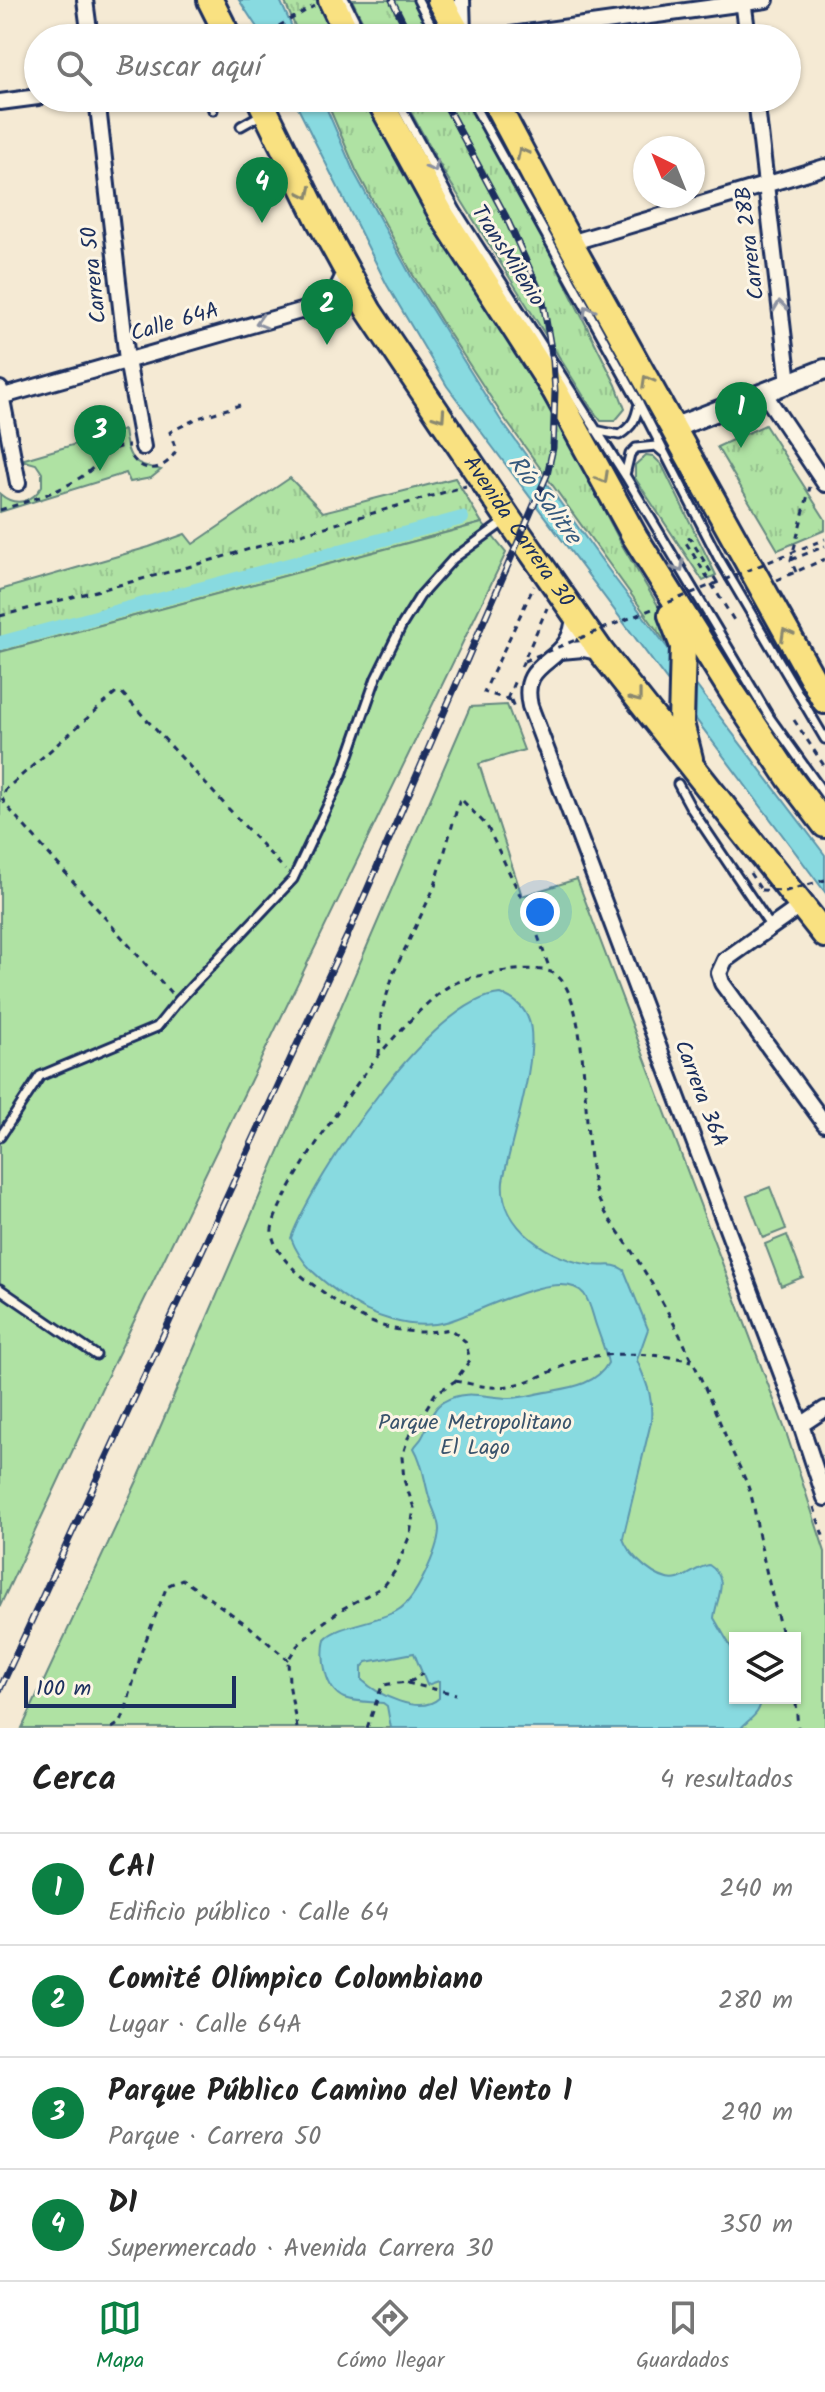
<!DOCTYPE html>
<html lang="es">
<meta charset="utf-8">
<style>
:root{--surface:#fff;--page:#f2f2f2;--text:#222;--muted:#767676;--line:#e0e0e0;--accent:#0b8043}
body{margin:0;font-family:Kalam,sans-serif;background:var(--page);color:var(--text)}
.controls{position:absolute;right:24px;bottom:24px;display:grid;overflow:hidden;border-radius:0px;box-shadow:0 2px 6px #0004}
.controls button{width:72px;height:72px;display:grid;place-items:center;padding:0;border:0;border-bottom:2px solid var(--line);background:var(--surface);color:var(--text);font:40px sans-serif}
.compass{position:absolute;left:633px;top:136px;width:72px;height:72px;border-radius:50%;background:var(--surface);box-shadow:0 2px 6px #0004;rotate:317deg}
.scale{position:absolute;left:24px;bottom:20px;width:212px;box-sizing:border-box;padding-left:8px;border:4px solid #1b2f5e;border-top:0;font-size:22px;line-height:28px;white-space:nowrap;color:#1b2f5e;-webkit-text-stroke:6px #fcf5e5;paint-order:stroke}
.you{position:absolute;left:540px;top:912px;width:28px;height:28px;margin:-20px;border:6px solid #fff;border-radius:50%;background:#1a73e8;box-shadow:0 0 0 12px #1a73e833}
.badge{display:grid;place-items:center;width:52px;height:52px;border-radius:50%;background:var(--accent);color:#fff;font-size:26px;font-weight:700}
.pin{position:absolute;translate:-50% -66px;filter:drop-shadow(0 2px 4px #0008)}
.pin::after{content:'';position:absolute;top:42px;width:28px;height:24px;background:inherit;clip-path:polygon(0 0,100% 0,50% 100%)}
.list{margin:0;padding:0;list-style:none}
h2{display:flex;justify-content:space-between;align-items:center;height:104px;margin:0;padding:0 32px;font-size:34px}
h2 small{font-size:26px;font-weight:400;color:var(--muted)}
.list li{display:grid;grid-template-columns:52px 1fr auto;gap:24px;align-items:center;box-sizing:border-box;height:112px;padding:0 32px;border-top:2px solid var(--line)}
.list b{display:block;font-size:30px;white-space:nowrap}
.list p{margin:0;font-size:26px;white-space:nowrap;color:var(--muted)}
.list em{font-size:26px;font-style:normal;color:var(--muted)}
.icon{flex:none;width:44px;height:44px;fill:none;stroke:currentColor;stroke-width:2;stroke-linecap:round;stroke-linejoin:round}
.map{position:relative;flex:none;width:825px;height:1728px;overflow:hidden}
.search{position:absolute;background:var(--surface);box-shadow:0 2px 6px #0004;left:24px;right:24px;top:24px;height:88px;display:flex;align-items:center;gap:20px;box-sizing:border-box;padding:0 28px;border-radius:44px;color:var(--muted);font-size:30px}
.sheet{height:552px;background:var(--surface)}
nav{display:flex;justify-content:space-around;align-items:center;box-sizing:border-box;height:112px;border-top:2px solid var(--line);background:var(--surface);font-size:22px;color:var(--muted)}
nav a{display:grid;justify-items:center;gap:4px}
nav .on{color:var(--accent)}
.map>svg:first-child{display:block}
.grass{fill:url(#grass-tufts);stroke:#658880;stroke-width:2}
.park{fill:#afe2a3;stroke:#658880;stroke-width:2;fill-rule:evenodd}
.water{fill:#88dae0;stroke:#5c96ac;stroke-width:2;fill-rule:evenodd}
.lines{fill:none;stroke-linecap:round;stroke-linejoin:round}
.canal{stroke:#88dae0;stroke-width:14}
.service-casing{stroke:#1b2f5e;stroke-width:13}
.minor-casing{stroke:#1b2f5e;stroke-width:20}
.tertiary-casing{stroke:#1b2f5e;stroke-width:24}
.trunk-casing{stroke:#1b2f5e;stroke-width:30}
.path{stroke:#1b2f5e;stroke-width:3;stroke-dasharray:6 6;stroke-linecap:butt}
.service{stroke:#fcf5e5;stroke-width:7}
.minor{stroke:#fcf5e5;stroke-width:14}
.tertiary{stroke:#fcf5e5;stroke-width:18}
.trunk{stroke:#f9e181;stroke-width:24}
.rail-casing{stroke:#1b2f5e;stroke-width:7}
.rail{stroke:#fcf5e5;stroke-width:4;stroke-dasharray:12;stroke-linecap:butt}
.path-bridge{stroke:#1b2f5e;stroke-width:3;stroke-dasharray:6 6;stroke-linecap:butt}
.oneway{stroke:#8a8870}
.oneway2{stroke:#8c92a2}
.labels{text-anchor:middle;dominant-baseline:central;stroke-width:6;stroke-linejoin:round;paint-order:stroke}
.street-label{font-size:22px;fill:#1b2f5e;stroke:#fcf5e5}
.park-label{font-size:22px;fill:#39536c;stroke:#fcf5e5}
.water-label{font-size:24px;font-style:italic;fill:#365a7e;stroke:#fcf5e5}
</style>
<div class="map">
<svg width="825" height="1728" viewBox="0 0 825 1728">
<defs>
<pattern id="grass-tufts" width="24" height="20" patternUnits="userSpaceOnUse" patternTransform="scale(2)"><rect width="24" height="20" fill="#afe2a3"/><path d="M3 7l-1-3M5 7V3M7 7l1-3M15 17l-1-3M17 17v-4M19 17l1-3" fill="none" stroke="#96c28f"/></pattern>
</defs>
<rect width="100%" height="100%" fill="#f5ead4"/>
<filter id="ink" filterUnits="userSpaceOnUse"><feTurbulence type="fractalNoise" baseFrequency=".0125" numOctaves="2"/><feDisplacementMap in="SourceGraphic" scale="16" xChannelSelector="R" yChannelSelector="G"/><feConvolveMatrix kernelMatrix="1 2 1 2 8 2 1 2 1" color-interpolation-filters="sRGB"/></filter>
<g filter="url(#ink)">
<!-- grass -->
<path class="grass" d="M 284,0 L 317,0 L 336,38 L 300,38 Z
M 352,0 L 413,0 L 435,38 L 371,38 Z
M 325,98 L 366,98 L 428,214 L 503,331 L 564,433 L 622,545 L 663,614 L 674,654 L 502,415 L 445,327 L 413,275 L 356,170 Z
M 403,98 L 467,98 L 549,251 L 616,385 L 625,409 L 615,421 L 601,421 L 591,408 L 445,174 Z
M 765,425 L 825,519 L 825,530 L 778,550 L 717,447 Z
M 646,455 L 653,456 L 662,465 L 716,575 L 703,581 L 635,478 L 635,465 Z
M 290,478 L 323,512 L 455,478 L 482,523 L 0,652 L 0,590 L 149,547 L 185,534 L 193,544 Z"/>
<!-- park -->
<path class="park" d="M 124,430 C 128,462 133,463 161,470 L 151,478 L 130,482 L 126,473 L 0,512 L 0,494 C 15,507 32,503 42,486 L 42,473 L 36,464 L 21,460 Z
M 482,523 L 506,553 L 106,1379 L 0,1606 L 0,652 Z
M 507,705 L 524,750 L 479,764 L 522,896 L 577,879 L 786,1432 L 825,1552 L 825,1728 L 22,1728 L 137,1481 L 470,707 ZM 735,1638 L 795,1638 L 795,1698 L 735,1698 Z
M 770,1187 L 786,1229 L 763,1238 L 747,1196 Z
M 787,1235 L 803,1277 L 781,1286 L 765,1244 Z"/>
<!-- water -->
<path class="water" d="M 239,0 L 280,0 L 297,38 L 264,38 Z
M 293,98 L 322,98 L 354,172 L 412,278 L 500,419 L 616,580 L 825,855 L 825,892 L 447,386 L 387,285 Z
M 501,994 C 512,998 523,1006 528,1018 C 542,1050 510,1143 503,1181 C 499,1227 551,1261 593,1265 C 605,1267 613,1262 624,1270 L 648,1329 L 637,1360 C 647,1385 653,1394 651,1422 L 623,1538 C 628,1556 659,1584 678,1579 C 689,1576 697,1567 709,1565 C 731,1579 716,1598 714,1618 L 735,1654 L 735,1698 L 761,1698 C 761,1714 750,1718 741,1728 L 391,1728 L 387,1706 L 383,1703 C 371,1702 355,1702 344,1698 C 324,1689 321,1657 325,1639 C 337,1625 379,1622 398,1610 C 416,1600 438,1550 439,1530 C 439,1519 433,1510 430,1500 C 424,1482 424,1465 414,1448 C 416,1444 419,1442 421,1439 C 429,1427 430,1410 443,1402 C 465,1388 487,1398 510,1398 C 521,1398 531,1395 541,1393 C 565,1388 595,1387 608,1363 C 606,1352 601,1340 597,1328 C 593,1318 591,1303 584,1294 C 560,1265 475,1315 446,1322 C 412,1331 370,1317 343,1296 C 320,1279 301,1265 291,1238 C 314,1177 432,997 501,994 ZM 414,1653 L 427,1685 L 439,1681 L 439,1698 C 420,1716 378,1695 362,1680 L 362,1667 L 367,1662 Z"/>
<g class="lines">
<!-- canal -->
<path class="canal" d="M 0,643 L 462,518"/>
<defs>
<path id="service" d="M 345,0 L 364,38
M 418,0 L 438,38
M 209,98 L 213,110
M 396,98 L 456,210 L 625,475 L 770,718 L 825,795
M 470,98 L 639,403 L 718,557 L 825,739
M 241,126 L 264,113
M 595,430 L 619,435 C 633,426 636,419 639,403
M 625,475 L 630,454 L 636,448 L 656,446 L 663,452
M 678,784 L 691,808 L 771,927
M 0,1137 L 40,1076 L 157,1027 L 178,1001 L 293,879 L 342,775 L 376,678 L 402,625 L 420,596 L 453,559 L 505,521
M 0,1289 L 96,1355"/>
<path id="minor" d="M 85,0 L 90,38
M 462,0 L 463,34
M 743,0 L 748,38
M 489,38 L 766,0
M 97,98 L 127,360 L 143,447
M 756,98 L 789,383
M 0,102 L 38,97
M 570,243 L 825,167
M 0,389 L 18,483
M 764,393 L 825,484
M 0,397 L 318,306 L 334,295 L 346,271
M 574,614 C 573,668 518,655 530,706 L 801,1425 L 825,1498
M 561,651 L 583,649 L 602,653
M 802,905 L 725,960 L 719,973 L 722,983 L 825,1124
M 801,1425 L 825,1409"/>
<path id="tertiary" d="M 673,428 L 825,369"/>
<g id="trunk">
<path d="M 210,0 L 229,38"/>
<path d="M 331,0 L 349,38"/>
<path d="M 440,0 L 461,38"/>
<path id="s1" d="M 259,98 L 319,220 L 369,311 L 508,518 L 602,653 L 825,935"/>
<path d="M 378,98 L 443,217 L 555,391 L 635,537 L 734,695 L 790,779 L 825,825"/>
<path d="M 493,98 L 570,243 L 825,701"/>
<path d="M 671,615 L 683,646 L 681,723 L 690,759"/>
</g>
</defs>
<!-- service casing -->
<use href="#service" class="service-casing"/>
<!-- minor casing -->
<use href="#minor" class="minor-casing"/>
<!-- tertiary casing -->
<use href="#tertiary" class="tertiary-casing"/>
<!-- trunk casing -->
<use href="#trunk" class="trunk-casing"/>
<!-- path -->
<path class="path" d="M 258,38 L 314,6
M 132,457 C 145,476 168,469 176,450 L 170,432 L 198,418 L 240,405
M 0,510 C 31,500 62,492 88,472 C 103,460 109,445 129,446
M 791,560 L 825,546
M 796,572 L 791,560 L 810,487
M 777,580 L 825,559
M 717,582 L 690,538 L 685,541 L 735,622
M 0,616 L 188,567 L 466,486
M 521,667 L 547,608
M 507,699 L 516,678
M 510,700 L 484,692 L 534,586
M 511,700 L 515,710
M 794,720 L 825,767
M 750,873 L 761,890
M 171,993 L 5,804 L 2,798 L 6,789 L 115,694 L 122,693 L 285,870
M 379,1055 L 381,1014 L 394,972 L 435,886 L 460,798 L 487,826 L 533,922 L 550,970
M 455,1381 C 469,1383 485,1388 498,1387 C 525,1386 551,1371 575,1361 C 601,1350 665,1354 692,1361
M 814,1507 L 825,1542
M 407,1683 L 456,1694
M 795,1690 L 798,1728
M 112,1728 L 121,1722 L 126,1709 L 142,1650 L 167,1586 L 182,1579 L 250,1627 L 288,1660
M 297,1728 L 289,1683 L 288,1660 L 297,1646 L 320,1625 L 342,1609 L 384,1586 L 395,1571 L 410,1535 L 414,1508 L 404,1480 L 402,1457 L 408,1438 L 435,1394 L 455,1381 L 470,1360 L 465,1341 L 450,1329 C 405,1338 367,1326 331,1298 C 310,1282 278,1263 272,1234 C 267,1209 358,1080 378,1056 C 393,1038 432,995 451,985 C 470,975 530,964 551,972 C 595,990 579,1154 598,1198 C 606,1217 620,1233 631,1250 C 654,1285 675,1324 693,1362 C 707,1391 719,1420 731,1449 C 738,1465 748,1482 752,1499 C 756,1514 757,1530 761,1546 C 767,1577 775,1607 783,1638
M 367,1728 L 382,1686 C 397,1680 411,1687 422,1673"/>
<!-- service -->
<use href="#service" class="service"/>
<!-- minor -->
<use href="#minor" class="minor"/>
<!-- tertiary -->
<use href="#tertiary" class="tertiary"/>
<!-- trunk -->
<use href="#trunk" class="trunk"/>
<defs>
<path id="rail" d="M 392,0 L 411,38
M 0,1689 L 348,934 L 547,475 L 553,448 L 555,391 L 553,361 L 542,296 L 506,217 L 442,98"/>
</defs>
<!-- rail casing -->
<use href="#rail" class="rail-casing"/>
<!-- rail -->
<use href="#rail" class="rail"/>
<!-- path-bridge -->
<path class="path-bridge" d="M 524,661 L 825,539
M 761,890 L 786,891 L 825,880"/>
</g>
<!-- one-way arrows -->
<defs><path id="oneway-chevron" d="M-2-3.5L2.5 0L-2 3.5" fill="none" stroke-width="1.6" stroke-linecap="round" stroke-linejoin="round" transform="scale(2)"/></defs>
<g class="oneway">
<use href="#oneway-chevron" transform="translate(522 153) rotate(-118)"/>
<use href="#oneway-chevron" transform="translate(306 193) rotate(64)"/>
<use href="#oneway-chevron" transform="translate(647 381) rotate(-119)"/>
<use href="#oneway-chevron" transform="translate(440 416) rotate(56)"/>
<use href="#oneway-chevron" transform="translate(603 478) rotate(61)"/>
<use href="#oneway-chevron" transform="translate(786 634) rotate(-119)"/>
<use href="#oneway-chevron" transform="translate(637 697) rotate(52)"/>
</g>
<g class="oneway2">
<use href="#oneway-chevron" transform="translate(433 167) rotate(62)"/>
<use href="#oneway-chevron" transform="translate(780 306) rotate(-97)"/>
<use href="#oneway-chevron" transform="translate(588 311) rotate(-119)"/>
<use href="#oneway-chevron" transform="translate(261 322) rotate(164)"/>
<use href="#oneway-chevron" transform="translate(679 567) rotate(59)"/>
</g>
</g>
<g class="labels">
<!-- street labels -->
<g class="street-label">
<text transform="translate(751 243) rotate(-97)">Carrera 28B</text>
<text transform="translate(507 256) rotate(57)">TransMilenio</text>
<text transform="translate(95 275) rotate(-96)">Carrera 50</text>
<text transform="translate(175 323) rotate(-16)">Calle 64A</text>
<text stroke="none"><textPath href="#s1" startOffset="506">Avenida Carrera 30</textPath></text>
<text transform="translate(700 1094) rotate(69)">Carrera 36A</text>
</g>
<!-- park labels -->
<g class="park-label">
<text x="475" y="1423">Parque Metropolitano<tspan x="475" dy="25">El Lago</tspan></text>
</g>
<!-- water labels -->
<g class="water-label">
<text transform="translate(544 500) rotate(53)">Río Salitre</text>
</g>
</g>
</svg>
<div class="controls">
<button><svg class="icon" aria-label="layers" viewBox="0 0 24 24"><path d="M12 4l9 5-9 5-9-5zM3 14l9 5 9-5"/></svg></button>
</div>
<svg class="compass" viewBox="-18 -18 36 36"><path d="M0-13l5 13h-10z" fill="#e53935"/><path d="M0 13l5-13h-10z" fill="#767676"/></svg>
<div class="scale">100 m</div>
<div class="you"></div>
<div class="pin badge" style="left:741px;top:448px">1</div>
<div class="pin badge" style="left:327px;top:345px">2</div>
<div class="pin badge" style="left:100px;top:471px">3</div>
<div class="pin badge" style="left:262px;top:223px">4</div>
<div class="search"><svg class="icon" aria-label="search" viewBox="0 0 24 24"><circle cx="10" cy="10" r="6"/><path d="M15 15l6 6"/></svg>Buscar aquí</div>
</div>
<section class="sheet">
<h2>Cerca<small>4 resultados</small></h2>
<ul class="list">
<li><span class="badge">1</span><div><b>CAI</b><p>Edificio público · Calle 64</p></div><em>240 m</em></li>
<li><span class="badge">2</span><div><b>Comité Olímpico Colombiano</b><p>Lugar · Calle 64A</p></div><em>280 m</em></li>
<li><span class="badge">3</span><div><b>Parque Público Camino del Viento 1</b><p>Parque · Carrera 50</p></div><em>290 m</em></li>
<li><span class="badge">4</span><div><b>D1</b><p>Supermercado · Avenida Carrera 30</p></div><em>350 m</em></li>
</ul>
</section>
<nav>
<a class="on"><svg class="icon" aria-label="map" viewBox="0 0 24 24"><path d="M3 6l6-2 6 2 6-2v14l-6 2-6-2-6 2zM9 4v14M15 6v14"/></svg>Mapa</a>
<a><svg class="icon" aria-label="directions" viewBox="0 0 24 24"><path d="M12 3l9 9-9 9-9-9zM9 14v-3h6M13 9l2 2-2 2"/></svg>Cómo llegar</a>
<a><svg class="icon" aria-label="saved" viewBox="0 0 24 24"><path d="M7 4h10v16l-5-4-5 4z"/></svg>Guardados</a>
</nav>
